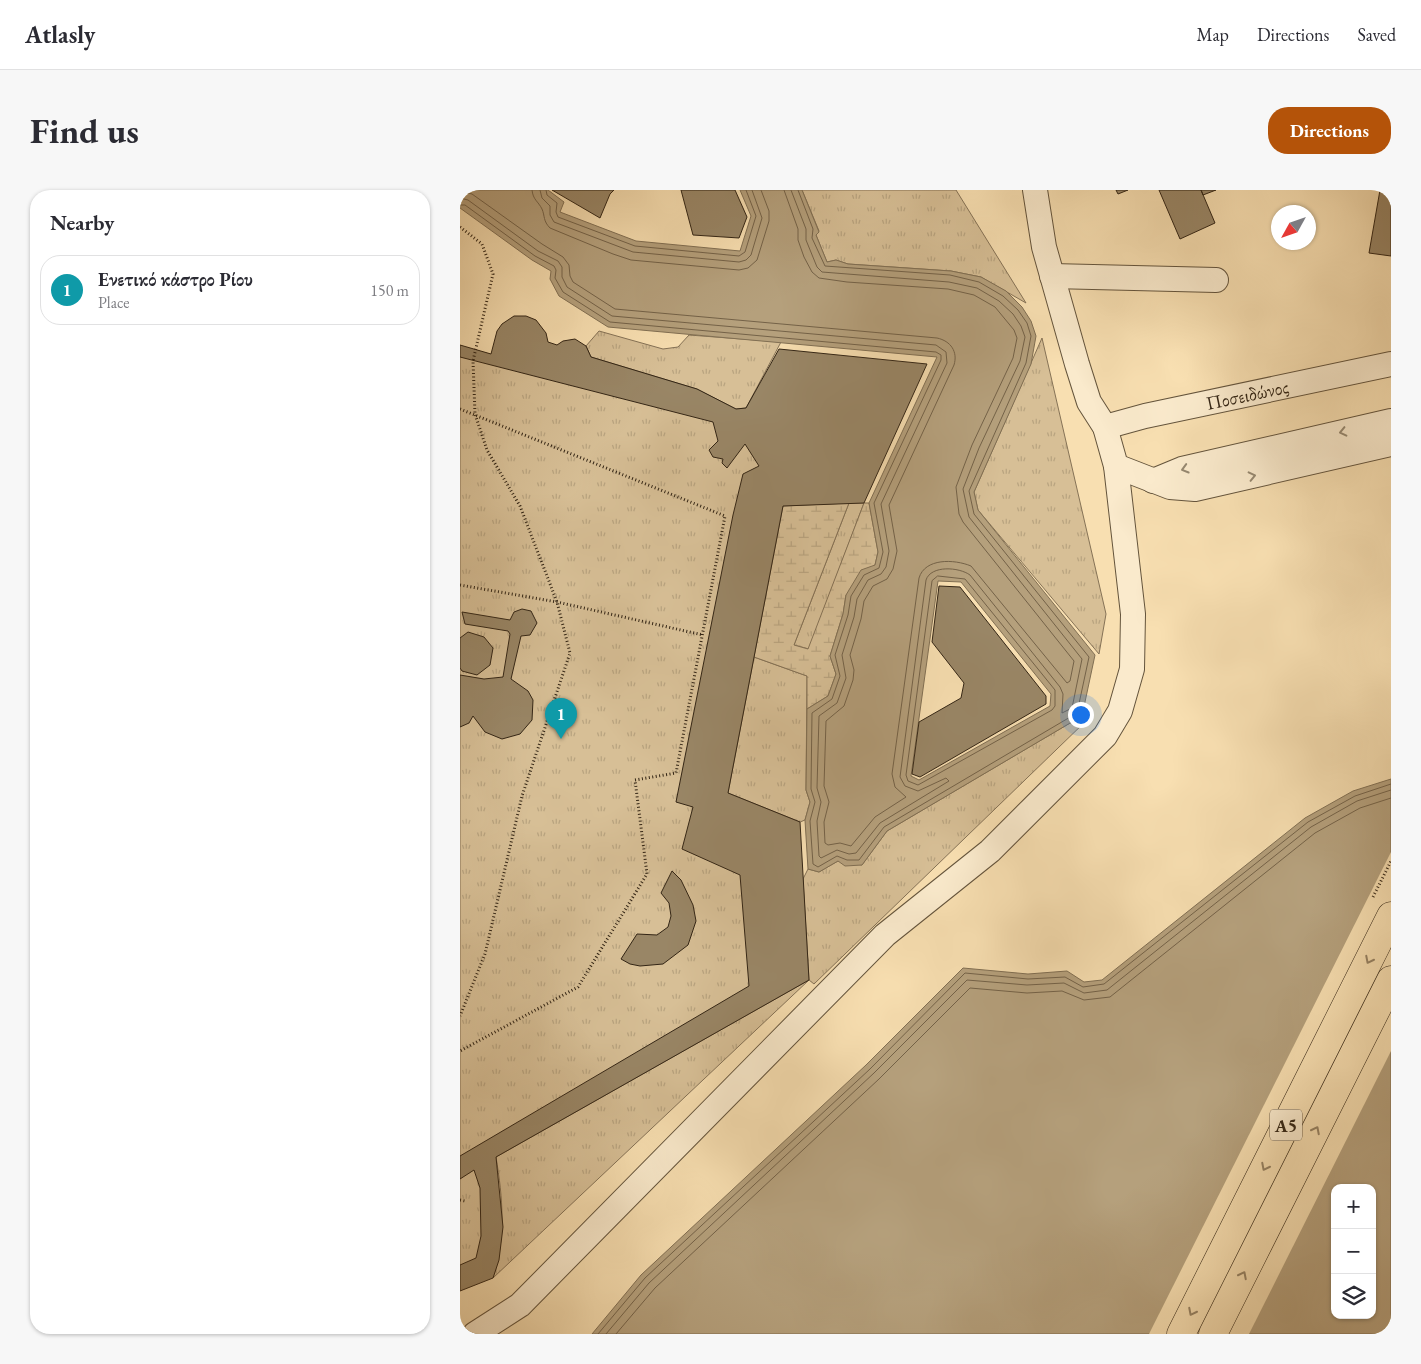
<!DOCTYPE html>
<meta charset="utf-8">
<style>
:root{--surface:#fff;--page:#f7f7f7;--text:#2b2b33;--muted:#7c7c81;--line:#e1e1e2;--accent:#b45309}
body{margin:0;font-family:"EB Garamond",serif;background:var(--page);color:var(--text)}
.controls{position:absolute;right:15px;bottom:15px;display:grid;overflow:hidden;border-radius:10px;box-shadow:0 1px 4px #0004}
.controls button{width:45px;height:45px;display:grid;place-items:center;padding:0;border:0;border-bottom:1px solid var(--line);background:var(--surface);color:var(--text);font:25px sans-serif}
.compass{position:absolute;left:811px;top:15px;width:45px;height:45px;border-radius:50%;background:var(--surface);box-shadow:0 1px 4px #0004;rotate:230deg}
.you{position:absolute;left:620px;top:524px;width:18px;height:18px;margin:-12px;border:4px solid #fff;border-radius:50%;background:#1a73e8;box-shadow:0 0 0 8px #1a73e833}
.badge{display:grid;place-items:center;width:32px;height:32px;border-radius:50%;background:var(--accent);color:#fff;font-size:16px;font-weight:700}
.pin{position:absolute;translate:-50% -41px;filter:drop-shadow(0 1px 2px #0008)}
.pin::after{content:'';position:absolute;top:26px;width:18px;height:15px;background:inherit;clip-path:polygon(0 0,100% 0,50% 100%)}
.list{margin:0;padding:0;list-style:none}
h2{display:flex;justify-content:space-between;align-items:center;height:65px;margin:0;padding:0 20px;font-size:21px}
h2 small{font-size:16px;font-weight:400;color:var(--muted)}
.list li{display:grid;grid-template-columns:32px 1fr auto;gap:15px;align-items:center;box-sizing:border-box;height:70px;margin:0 10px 10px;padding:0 10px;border:1px solid var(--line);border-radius:20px}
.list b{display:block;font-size:19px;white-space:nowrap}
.list p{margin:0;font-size:16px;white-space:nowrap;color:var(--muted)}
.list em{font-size:16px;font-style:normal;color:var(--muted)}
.icon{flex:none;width:28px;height:28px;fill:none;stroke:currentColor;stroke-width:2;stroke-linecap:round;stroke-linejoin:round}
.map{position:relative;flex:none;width:931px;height:1144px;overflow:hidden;border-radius:20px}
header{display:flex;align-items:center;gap:30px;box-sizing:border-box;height:70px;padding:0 25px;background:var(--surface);border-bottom:1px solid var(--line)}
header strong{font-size:24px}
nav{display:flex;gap:28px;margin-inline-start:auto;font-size:18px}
.intro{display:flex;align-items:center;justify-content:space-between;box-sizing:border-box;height:120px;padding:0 30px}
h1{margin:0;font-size:35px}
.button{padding:12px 22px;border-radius:20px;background:var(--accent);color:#fff;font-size:18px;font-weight:700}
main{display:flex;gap:30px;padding:0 30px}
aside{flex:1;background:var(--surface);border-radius:20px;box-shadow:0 1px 4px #0004}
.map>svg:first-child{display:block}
.grass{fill:url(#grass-tufts);stroke:#857256}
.wetland{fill:url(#wetland-marsh);stroke:#857256}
.water{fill:#b5a07c;stroke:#816f53;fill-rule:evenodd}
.pier{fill:#f8dfb1}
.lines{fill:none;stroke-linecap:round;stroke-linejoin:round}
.shore{stroke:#746248;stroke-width:1}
.building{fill:#998666;stroke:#332515}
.minor-casing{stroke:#64543c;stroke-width:26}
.highway-casing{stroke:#332515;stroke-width:29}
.path{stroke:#332515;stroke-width:3;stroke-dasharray:1 2.5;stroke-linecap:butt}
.minor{stroke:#faeacc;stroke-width:24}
.highway{stroke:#f8dfb1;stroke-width:28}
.oneway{stroke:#968870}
.oneway2{stroke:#968263}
.labels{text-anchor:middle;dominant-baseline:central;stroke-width:4.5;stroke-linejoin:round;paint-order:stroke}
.shield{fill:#faeacc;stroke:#6f604c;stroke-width:1}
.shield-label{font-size:18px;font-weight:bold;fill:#332515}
.street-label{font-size:19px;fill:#332515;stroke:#faeacc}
</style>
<header>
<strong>Atlasly</strong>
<nav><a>Map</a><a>Directions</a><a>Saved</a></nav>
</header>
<div class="intro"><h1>Find us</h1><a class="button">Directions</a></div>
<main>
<aside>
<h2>Nearby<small></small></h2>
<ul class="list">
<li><span class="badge" style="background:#0f9aa8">1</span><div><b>Ενετικό κάστρο Ρίου</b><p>Place</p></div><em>150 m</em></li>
</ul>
</aside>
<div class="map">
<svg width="931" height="1144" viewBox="0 0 931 1144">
<defs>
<pattern id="grass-tufts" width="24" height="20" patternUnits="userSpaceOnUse" patternTransform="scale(1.25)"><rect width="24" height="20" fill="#d7bf96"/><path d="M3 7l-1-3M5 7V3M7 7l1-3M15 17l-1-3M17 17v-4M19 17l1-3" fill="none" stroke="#b9a480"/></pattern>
<pattern id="wetland-marsh" width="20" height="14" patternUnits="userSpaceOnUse" patternTransform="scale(1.25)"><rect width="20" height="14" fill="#d7bf96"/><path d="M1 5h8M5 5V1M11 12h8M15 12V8" fill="none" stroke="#b9a480"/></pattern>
</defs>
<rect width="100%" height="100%" fill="#f8dfb1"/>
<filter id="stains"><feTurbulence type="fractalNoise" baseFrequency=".004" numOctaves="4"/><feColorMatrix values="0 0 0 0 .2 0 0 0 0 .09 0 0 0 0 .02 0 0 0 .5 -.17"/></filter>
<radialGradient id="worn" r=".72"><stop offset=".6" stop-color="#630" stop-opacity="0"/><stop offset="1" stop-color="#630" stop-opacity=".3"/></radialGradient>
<!-- grass -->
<path class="grass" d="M 342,0 L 496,0 L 566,113 L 521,87 L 491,81 L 388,74 L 376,70 L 367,72 L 356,45 L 359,41 Z
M 139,141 L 203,159 L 218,157 L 229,145 L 321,152 L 286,218 L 276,219 L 237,199 L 131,167 L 126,156 Z
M 582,148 L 646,424 L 639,464 L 518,320 L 514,302 Z
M 0,156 L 258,227 L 311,271 L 229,600 L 288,682 L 303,798 L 16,968 L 24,989 L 21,1073 L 0,1081 Z
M 389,313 L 404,313 L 349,459 L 334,455 Z
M 294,467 L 347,486 L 346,600 L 350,612 L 345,630 L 340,632 L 268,603 Z
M 622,526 L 627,530 L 354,794 L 349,790 L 33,1088 C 46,1047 43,1009 36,967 L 349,790 L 343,689 L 348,679 L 359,682 L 378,671 L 402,675 L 427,641 Z"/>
<!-- wetland -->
<path class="wetland" d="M 389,313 L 334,455 L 348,459 L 404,313 L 409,313 L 418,362 L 415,375 L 386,405 L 383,424 L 370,466 L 376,484 L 368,506 L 347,519 L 347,486 L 294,467 L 323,316 Z"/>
<!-- water -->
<path class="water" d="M 0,0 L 88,0 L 104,12 L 100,22 L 176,51 L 280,61 L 291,26 L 280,0 L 342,0 L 359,42 L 356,45 L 367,72 L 376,70 L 388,74 L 491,81 L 521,87 L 546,101 L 562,117 L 571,131 L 576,146 L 571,174 L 514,302 L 518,320 L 635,465 L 622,526 L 427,641 L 402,675 L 385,676 L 378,671 L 359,682 L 348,679 L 345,630 L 350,612 L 346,600 L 347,519 L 368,506 L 376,484 L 370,466 L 383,424 L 386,405 L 401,380 L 415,375 L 418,362 L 409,313 L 477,167 L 148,137 L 99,106 L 90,89 L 91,81 L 72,70 L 0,18 ZM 478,391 L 501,392 L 591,504 L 590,516 L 459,590 L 451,586 Z
M 931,589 L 931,1144 L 132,1144 L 181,1085 L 406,875 L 503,778 L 568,784 L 607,781 L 624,792 L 642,790 L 845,628 L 893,601 ZM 875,998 L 912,998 L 912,1125 L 875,1125 Z"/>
<!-- pier -->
<path class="pier" d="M 931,662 L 931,861 L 789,1144 L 689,1144 Z"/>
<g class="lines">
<!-- shore -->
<path class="shore" d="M 72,0 C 73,10 78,11 82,19 C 85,26 83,31 90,38 L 153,64 L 171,70 L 279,80 L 288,78 L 297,70 L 309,31 L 309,21 L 301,0
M 80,0 L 82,8 L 90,16 L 90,25 L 94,32 L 173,62 L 279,72 L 286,70 L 291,65 L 302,28 L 292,0
M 86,0 L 87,5 L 97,13 L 96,22 L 98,27 L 175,56 L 279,66 L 285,62 L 296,26 L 286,0
M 0,1 L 12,4 L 82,54 L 103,67 L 109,75 L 110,86 L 113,92 L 155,119 L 477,148 C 491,151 498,162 494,175 L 429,315 L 437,361 L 433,379 L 427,389 L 413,396 L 404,411 L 401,429 L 390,465 L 394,480 L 393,490 L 384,516 L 366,531 L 364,596 L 369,612 L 364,632 L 365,653 L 368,655 L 380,653 L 391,656 L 415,627 L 446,607 L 435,597 L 432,584 L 459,388 C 465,368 494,369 511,376 L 607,493 L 610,491 L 614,471 L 503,332 L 499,324 L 496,297 L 512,255 L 553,168 L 557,148 L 554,140 L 535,117 L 514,105 L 488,99 L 387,92 L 359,88 L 352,82 L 344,67 L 338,50 L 338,39 L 324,0
M 0,8 L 8,10 L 78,61 L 98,71 L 102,77 L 102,87 L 107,97 L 152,126 L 476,155 L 486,162 L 487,173 L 421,314 L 429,361 L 426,377 L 421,384 L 408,390 L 397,409 L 394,427 L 382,465 L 386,488 L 377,513 L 359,526 L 357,598 L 361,612 L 357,631 L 359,666 L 361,668 L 377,660 L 389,664 L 396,663 L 420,633 L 489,591 L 486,588 L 458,601 L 445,596 L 440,587 L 466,390 C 471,375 499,377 510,385 L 600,497 L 603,504 L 602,523 L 612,518 L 622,469 L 509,327 L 503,299 L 519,258 L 560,171 L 565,147 L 561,136 L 553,124 L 539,111 L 517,98 L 489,92 L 362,82 L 357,77 L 346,50 L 346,39 L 331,0
M 0,15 L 5,15 L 75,66 L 94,76 L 96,80 L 95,88 L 103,102 L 150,132 L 476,162 L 481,165 L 481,170 L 414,313 L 423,362 L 419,378 L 404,385 L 391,406 L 388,425 L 375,465 L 380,486 L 372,509 L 352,523 L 351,599 L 355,612 L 350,631 L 353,674 L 358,677 L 377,666 L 387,670 L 399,670 L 424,637 L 617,523 L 629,467 L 514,324 L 509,301 L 566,173 L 571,146 L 567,133 L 558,120 L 543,106 L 519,92 L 490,85 L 365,76 L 352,48 L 353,39 L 338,0
M 478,386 L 505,389 L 595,500 L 595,516 L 592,520 L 458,595 L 448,591 L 446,585 L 472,391 Z
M 138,1144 L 185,1088 L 410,879 L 505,783 L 568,789 L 605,787 L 623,797 L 644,794 L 848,632 L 895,606 L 931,594
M 146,1144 L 189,1093 L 414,883 L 507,790 L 567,795 L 604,793 L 624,803 L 647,800 L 851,637 L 897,611 L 931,600
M 156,1144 L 195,1098 L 419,889 L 510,798 L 567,803 L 602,801 L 624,810 L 650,807 L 855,643 L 900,618 L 931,608"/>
</g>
<!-- building -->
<path class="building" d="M 92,0 L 154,0 L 150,4 L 140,28 Z
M 221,0 L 275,0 L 287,27 L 279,48 L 233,45 Z
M 656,0 L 668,0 L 658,4 Z
M 699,0 L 741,0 L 755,33 L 720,49 Z
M 741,0 L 756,0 L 743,5 Z
M 920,0 L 931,0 L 931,66 L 909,63 Z
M 54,126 L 66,126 L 76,130 L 86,143 L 88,152 L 97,155 L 103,151 L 115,149 L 126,156 L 131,167 L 237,199 L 276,219 L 286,218 L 319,159 L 467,174 L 404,313 L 323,316 L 268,603 L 340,632 L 349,790 L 36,967 L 43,1037 L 39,1070 L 33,1088 L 0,1101 L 0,1075 L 16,1068 L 21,1046 L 20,998 L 14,980 L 0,989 L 0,966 L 289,796 L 280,685 L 222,659 L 233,617 L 216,612 L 273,325 L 283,284 L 299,276 L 285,254 L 267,278 L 262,273 L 263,269 L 253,267 L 249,260 L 258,251 L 253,232 L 0,167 L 0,155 L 31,164 L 37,141 L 42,134 Z
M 479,396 L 500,397 L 586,506 L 586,514 L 460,587 L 452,584 L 459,532 L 501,508 L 504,493 L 472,452 Z
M 62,419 L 71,421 L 77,433 L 70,445 L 61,446 L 51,489 L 68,501 L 73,510 L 72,530 L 60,544 L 42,549 L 25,542 L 13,526 L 9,533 L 0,537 L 0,485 L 24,489 L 43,487 L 50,444 L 48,441 L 5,434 L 2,422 L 50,430 L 54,422 Z
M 8,442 L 24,447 L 33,458 L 30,475 L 17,485 L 2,481 L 0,478 L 0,448 Z
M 212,681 L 221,690 L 233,715 L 236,731 L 228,755 L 203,774 L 180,776 L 170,774 L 161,769 L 177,744 L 197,745 L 208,737 L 211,726 L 209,713 L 201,703 Z"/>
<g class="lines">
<defs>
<g id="minor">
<path d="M 575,0 L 584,57 L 617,174 L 629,212 L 645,237 L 656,276 L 710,297 L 735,299 L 931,254"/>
<path d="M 592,86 L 756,90"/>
<path id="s1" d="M 645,237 L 685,226 L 931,174"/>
<path d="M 693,291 L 722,279 L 931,231"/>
<path d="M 15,1144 L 60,1115 L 425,745 L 530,661 L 645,546 L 660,521 L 672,479 L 673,424 L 656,276"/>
</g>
<path id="highway" d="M 721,1144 L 931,726
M 753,1144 L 931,790"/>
</defs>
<!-- minor casing -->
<use href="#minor" class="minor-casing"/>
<!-- highway casing -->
<use href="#highway" class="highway-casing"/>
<!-- path -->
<path class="path" d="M 0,37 L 22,54 L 33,84 L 13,171 L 15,224 L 27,260 L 60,316 L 97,412 L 110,463 L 62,606 L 25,764 L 0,826
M 0,219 L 265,326 L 216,583 L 175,590 L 187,684 L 118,797 L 0,861
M 0,395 L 97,412 L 243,445
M 913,707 L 931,671
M 0,1010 L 5,1011"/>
<!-- minor -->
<use href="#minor" class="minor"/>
<!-- highway -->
<use href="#highway" class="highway"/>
</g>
<!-- one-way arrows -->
<defs><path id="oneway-chevron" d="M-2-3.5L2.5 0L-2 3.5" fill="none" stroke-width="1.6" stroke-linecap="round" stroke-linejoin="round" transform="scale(1.25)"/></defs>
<g class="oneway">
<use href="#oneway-chevron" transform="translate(883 242) rotate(167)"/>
<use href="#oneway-chevron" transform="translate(725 279) rotate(164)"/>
<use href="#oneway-chevron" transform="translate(792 286) rotate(-13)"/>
</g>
<g class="oneway2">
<use href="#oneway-chevron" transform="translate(909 770) rotate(117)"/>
<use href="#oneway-chevron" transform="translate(856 940) rotate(-63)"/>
<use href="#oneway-chevron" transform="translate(805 977) rotate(117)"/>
<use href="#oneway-chevron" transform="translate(783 1085) rotate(-63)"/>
<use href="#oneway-chevron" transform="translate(732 1122) rotate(117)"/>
</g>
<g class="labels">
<!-- shield labels -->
<rect class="shield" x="810" y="919.5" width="32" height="31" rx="4"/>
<g class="shield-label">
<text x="826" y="935">Α5</text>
</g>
<!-- street labels -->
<g class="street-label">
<text stroke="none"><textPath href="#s1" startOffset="146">Ποσειδώνος</textPath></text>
</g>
</g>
<rect width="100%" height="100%" filter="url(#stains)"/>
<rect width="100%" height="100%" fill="url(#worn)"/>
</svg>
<div class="controls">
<button>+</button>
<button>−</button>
<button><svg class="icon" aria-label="layers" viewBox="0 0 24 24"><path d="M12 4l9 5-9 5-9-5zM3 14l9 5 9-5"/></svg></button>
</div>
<svg class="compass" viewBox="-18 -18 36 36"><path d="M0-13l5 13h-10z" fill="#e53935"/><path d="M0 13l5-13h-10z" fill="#7c7c81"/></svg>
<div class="you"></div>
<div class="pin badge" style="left:101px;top:549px;background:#0f9aa8">1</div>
</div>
</main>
